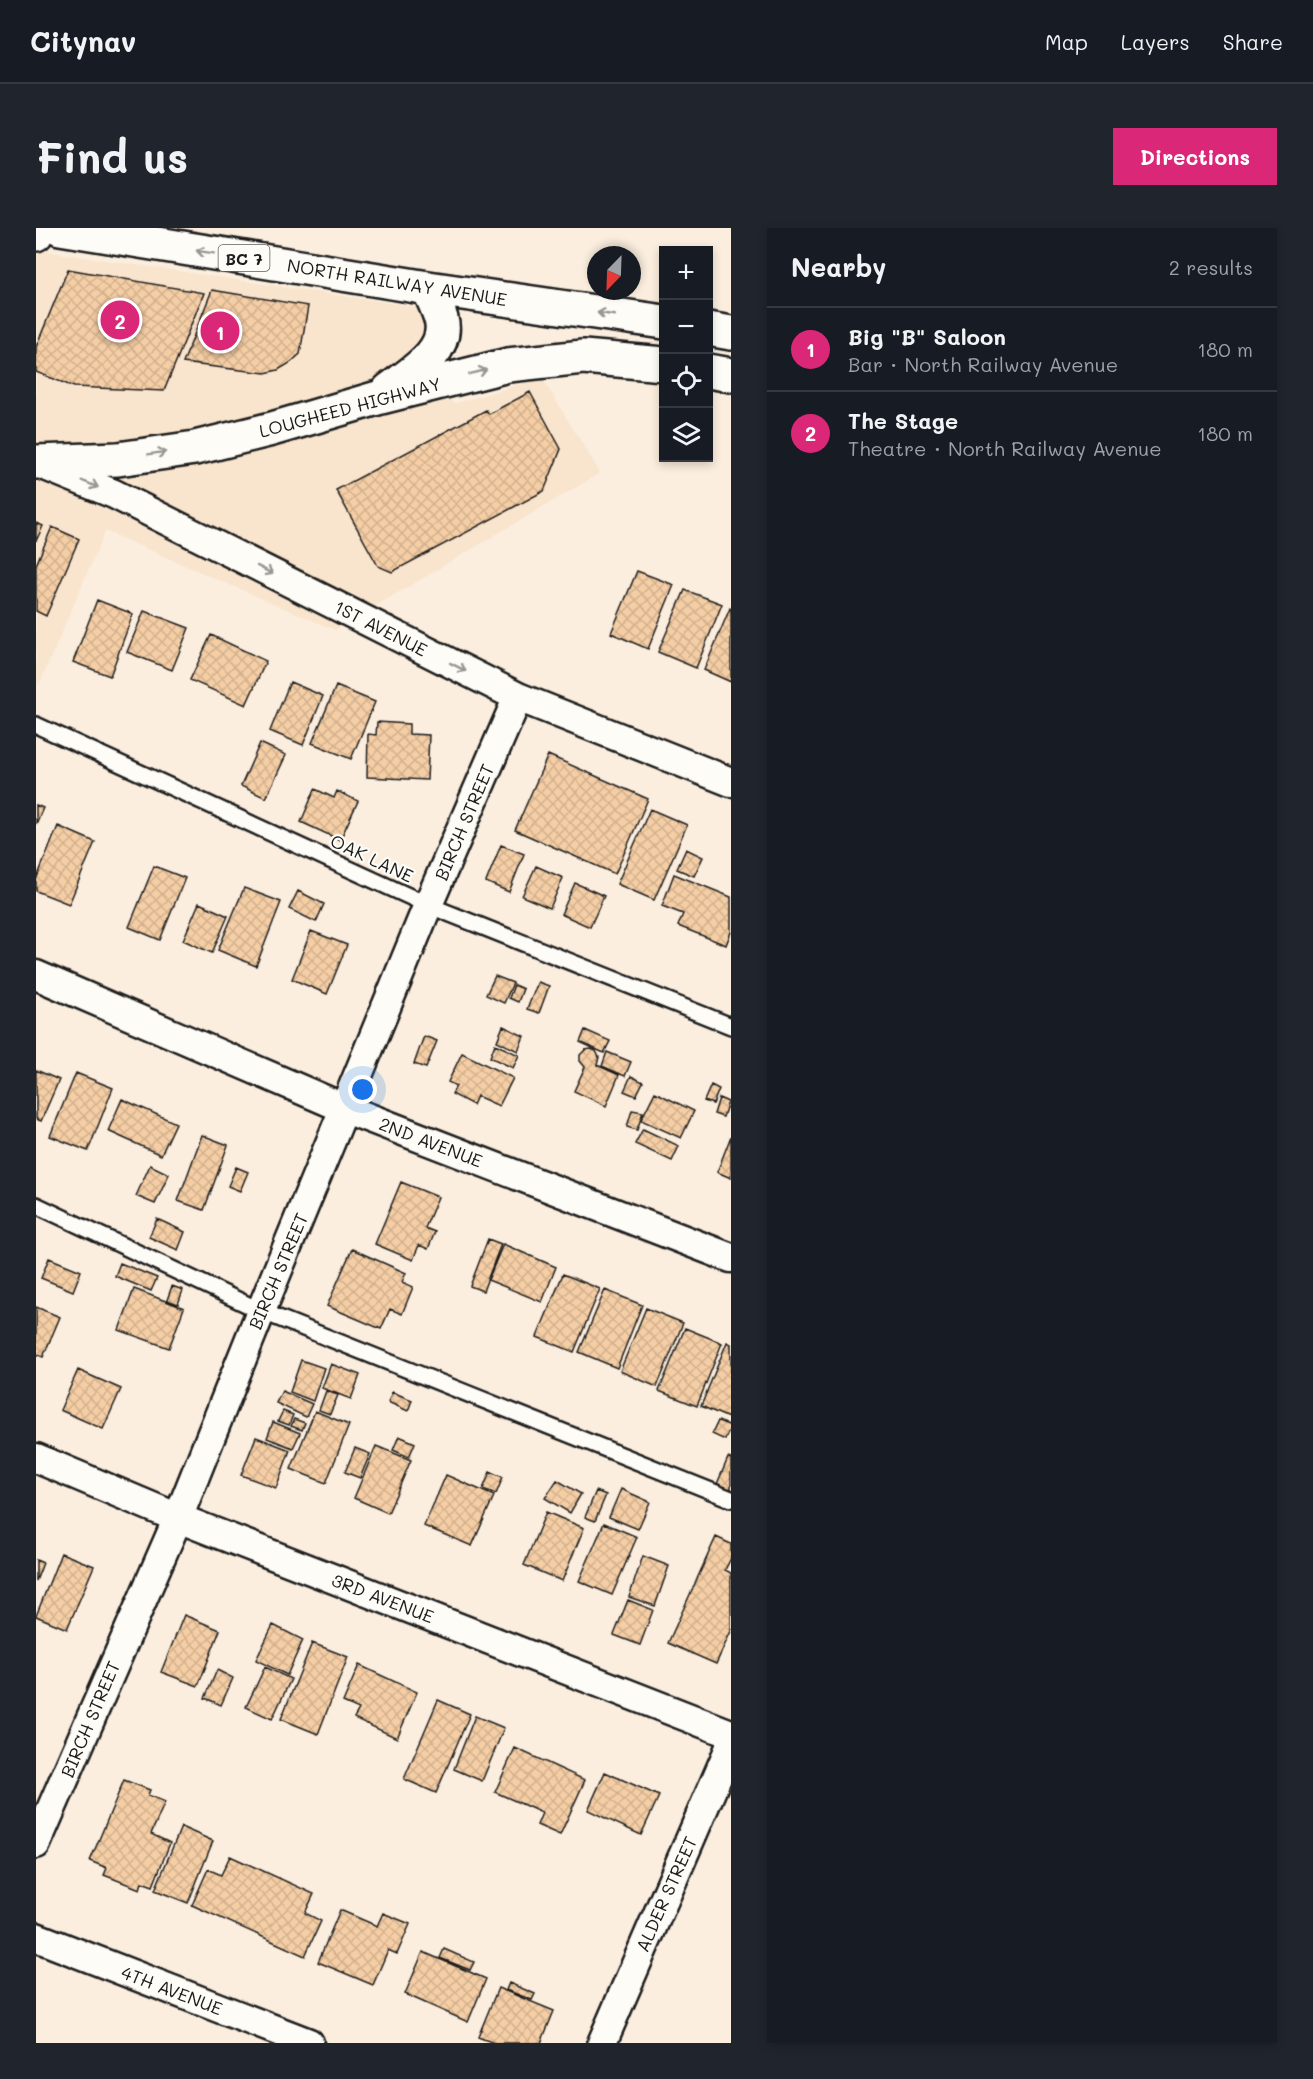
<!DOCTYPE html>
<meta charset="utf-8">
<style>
:root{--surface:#171b24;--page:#20242c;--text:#f1f3f6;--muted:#9ea1a6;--line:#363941;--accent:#db2777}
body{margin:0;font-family:Mali,sans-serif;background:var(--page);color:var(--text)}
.controls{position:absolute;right:18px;top:18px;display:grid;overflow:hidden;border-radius:0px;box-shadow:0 3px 9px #0003}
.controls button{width:54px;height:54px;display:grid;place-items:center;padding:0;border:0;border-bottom:2px solid var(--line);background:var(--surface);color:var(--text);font:30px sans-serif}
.compass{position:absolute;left:551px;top:18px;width:54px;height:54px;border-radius:50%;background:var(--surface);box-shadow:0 3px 9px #0003;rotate:203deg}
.you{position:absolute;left:327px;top:862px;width:21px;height:21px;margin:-15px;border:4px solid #fff;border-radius:50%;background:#1a73e8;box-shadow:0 0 0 9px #1a73e833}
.badge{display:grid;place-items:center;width:39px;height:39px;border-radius:50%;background:var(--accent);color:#fff;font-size:20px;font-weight:700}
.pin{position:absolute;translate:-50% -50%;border:3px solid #fff;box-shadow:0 2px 6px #0006}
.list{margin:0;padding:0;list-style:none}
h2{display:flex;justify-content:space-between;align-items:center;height:78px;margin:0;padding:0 24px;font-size:26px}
h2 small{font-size:20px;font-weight:400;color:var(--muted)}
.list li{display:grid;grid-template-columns:39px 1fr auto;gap:18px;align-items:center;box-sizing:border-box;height:84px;padding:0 24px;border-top:2px solid var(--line)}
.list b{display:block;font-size:22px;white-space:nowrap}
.list p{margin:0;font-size:20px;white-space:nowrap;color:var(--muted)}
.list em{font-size:20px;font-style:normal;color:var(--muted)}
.icon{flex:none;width:33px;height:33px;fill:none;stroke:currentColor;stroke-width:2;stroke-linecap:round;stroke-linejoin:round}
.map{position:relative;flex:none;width:695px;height:1815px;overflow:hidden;border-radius:0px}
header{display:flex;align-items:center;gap:36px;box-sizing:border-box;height:84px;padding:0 30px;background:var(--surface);border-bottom:2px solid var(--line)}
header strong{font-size:28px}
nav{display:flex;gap:33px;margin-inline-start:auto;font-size:21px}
.intro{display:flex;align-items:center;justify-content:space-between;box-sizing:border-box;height:144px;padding:0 36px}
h1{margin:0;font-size:42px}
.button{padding:15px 27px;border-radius:0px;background:var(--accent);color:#fff;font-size:21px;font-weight:700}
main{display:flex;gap:36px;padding:0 36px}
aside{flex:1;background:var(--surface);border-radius:0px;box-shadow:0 3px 9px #0003}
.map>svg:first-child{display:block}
.built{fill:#f9e4cd}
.building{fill:url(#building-cross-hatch);stroke:#1c1c1c;stroke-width:1.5}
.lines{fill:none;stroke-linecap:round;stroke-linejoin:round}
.lane-casing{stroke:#1c1c1c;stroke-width:20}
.street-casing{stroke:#1c1c1c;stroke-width:33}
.secondary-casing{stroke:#1c1c1c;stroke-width:38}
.primary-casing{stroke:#1c1c1c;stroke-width:38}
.lane{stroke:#fdfcf7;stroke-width:15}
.street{stroke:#fdfcf7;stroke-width:28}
.secondary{stroke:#fdfcf7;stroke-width:33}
.primary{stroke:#fdfcf7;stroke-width:33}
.oneway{stroke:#989794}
.labels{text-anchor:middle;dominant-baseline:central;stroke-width:4.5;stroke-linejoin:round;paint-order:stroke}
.shield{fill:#fdfcf7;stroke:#605f5e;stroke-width:1.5}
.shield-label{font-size:16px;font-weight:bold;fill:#1c1c1c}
.street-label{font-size:18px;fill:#1c1c1c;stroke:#fdfcf7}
</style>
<header>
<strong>Citynav</strong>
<nav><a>Map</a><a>Layers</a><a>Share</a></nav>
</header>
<div class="intro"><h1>Find us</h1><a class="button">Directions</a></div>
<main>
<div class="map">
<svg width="695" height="1815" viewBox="0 0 695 1815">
<defs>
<pattern id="building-cross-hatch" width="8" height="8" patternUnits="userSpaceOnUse" patternTransform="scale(1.5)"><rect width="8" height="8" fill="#f5cea5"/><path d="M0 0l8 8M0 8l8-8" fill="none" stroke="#d1b08d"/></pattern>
</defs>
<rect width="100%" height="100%" fill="#fbeede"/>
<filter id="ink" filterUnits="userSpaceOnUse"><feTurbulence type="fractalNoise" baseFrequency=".0167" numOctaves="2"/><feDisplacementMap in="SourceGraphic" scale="12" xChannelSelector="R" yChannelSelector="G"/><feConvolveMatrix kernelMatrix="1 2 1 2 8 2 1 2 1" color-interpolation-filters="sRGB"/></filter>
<g filter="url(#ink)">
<!-- built -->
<path class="built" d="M 0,18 L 15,24 L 380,79 L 417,176 L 506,150 L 564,245 L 299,402 L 69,303 L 3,457 L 0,456 Z"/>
<!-- building -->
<path class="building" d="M 32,41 L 168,65 L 128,163 L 38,159 L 0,144 L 0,119 Z
M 176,62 L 272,78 L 264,126 L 254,135 L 242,142 L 229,145 L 147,135 Z
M 494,164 L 525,221 L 508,263 L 356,344 L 342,338 L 300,262 L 450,182 L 453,186 Z
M 0,295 L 7,298 L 0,313 Z
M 16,299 L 43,311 L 10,388 L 0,383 L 0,337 Z
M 601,343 L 638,357 L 612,421 L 575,405 Z
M 649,362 L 686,376 L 660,440 L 622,424 Z
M 61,372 L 97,386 L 74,448 L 37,434 Z
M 694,380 L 695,381 L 695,454 L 668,442 Z
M 108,383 L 153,400 L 136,442 L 91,424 Z
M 175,407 L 230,433 L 210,477 L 154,452 Z
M 254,454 L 287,468 L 267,517 L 234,503 Z
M 300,458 L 339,474 L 315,531 L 276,515 Z
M 341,494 L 373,496 L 373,506 L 393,507 L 391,552 L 331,549 L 332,506 L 340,507 Z
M 224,515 L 250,527 L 230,570 L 205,558 Z
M 512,527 L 612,571 L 579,646 L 479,602 Z
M 279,561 L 298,570 L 301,563 L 322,573 L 304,612 L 265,594 Z
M 0,577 L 7,580 L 0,596 Z
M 614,581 L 651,597 L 618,672 L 581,656 Z
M 22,598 L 59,614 L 33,676 L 0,663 L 0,652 Z
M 465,617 L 488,626 L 473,664 L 450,654 Z
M 650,621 L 667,629 L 658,648 L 641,641 Z
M 118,638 L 149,650 L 124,712 L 93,699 Z
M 500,638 L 527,650 L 514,680 L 486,668 Z
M 638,646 L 695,669 L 695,704 L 690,717 L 642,698 L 647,686 L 626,678 Z
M 539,655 L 568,668 L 554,699 L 525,686 Z
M 208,660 L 245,674 L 220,738 L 182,722 Z
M 262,663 L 288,676 L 280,694 L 253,681 Z
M 163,675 L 192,688 L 176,725 L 147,712 Z
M 275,703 L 311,717 L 291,766 L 256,751 Z
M 459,748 L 477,755 L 468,775 L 450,767 Z
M 502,754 L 513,758 L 503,785 L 491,781 Z
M 478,757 L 487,761 L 482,774 L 473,770 Z
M 467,798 L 488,808 L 482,823 L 461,813 Z
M 549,802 L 574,813 L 568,825 L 544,814 Z
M 388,808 L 401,813 L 390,840 L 378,836 Z
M 459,816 L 483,827 L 477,840 L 454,829 Z
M 555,821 L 560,823 L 563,829 L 561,837 L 583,847 L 570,878 L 538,863 L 549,839 L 544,833 L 544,827 L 549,822 Z
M 571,824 L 595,834 L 589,848 L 566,838 Z
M 426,825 L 477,850 L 463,878 L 441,868 L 437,877 L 416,866 L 420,858 L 412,854 Z
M 0,842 L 23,852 L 5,893 L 0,891 Z
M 40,845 L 77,860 L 52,923 L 14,908 Z
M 595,848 L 607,854 L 600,868 L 588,863 Z
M 675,857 L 683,861 L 677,876 L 668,873 Z
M 619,864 L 658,883 L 645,910 L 605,892 Z
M 683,870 L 692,874 L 687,889 L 678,886 Z
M 86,871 L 140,895 L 125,927 L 72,903 Z
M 596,882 L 607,884 L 601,902 L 591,899 Z
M 607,901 L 643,918 L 636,933 L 599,916 Z
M 166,907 L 192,917 L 168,982 L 142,973 Z
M 695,908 L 695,950 L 681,944 Z
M 114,937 L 133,946 L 119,976 L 100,968 Z
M 200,939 L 212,944 L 204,963 L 192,958 Z
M 365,954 L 402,969 L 389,1000 L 399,1004 L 392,1021 L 383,1017 L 377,1032 L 339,1016 Z
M 121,991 L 149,1004 L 142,1022 L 113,1009 Z
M 452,1011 L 465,1016 L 447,1063 L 434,1058 Z
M 467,1016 L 520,1039 L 506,1074 L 452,1052 Z
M 316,1021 L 370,1045 L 366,1054 L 377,1059 L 366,1086 L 354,1081 L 345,1101 L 291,1078 Z
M 13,1030 L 45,1043 L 37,1063 L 5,1050 Z
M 84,1035 L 121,1050 L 115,1063 L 79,1048 Z
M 527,1046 L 564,1061 L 538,1124 L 501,1109 Z
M 136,1058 L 147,1062 L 142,1076 L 131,1072 Z
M 98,1061 L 148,1080 L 133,1120 L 83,1102 Z
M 569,1062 L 606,1077 L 581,1140 L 543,1124 Z
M 0,1079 L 24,1089 L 7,1129 L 0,1126 Z
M 610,1080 L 647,1095 L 621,1159 L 584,1143 Z
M 649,1100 L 686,1115 L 661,1178 L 623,1163 Z
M 691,1114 L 695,1116 L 695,1191 L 665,1178 Z
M 265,1132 L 288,1140 L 277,1173 L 254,1164 Z
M 295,1136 L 324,1147 L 315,1171 L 286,1160 Z
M 42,1142 L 85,1161 L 67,1201 L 24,1182 Z
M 246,1163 L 276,1176 L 270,1189 L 240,1175 Z
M 290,1163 L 302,1167 L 294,1186 L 283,1182 Z
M 356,1164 L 376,1172 L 372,1183 L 352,1174 Z
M 247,1183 L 257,1187 L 253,1197 L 242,1193 Z
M 279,1183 L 313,1197 L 290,1255 L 255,1241 Z
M 258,1191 L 269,1195 L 266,1202 L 255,1198 Z
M 682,1193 L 695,1198 L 689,1212 L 676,1206 Z
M 237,1194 L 264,1205 L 257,1220 L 231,1210 Z
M 363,1208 L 379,1215 L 373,1229 L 357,1222 Z
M 220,1209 L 254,1222 L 240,1260 L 205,1247 Z
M 340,1218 L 375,1232 L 352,1285 L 318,1270 Z
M 319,1220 L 334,1226 L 324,1250 L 309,1244 Z
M 692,1230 L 695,1231 L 695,1262 L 681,1256 Z
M 454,1244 L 467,1249 L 460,1266 L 447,1261 Z
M 410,1247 L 458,1268 L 436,1318 L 388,1298 Z
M 521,1252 L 545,1266 L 534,1285 L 509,1270 Z
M 585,1261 L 614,1274 L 602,1301 L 573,1289 Z
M 560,1263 L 570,1267 L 559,1293 L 549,1289 Z
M 510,1284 L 548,1300 L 526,1353 L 488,1337 Z
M 568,1295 L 601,1309 L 576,1367 L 543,1353 Z
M 680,1309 L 695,1316 L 695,1330 L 689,1342 L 695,1345 L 695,1403 L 680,1436 L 632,1415 Z
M 25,1325 L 58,1338 L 31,1401 L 0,1388 Z
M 607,1328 L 633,1338 L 619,1378 L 593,1369 Z
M 0,1332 L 7,1335 L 0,1353 Z
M 592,1372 L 617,1382 L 604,1417 L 578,1407 Z
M 148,1387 L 184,1402 L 162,1458 L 125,1444 Z
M 237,1397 L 267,1412 L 251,1447 L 220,1432 Z
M 276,1415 L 312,1429 L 282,1506 L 245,1491 Z
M 323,1437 L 381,1464 L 361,1510 L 318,1490 L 323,1481 L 307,1474 Z
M 229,1439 L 255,1451 L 236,1491 L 210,1479 Z
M 181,1442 L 197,1450 L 185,1477 L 169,1470 Z
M 402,1472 L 434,1486 L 400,1565 L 368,1551 Z
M 439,1488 L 468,1500 L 446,1553 L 418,1541 Z
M 479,1520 L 549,1552 L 524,1607 L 501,1597 L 506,1585 L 459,1564 Z
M 569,1544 L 623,1568 L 605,1607 L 552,1582 Z
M 88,1552 L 114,1562 L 112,1567 L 129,1574 L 115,1606 L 134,1615 L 117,1658 L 106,1654 L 104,1661 L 68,1647 L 71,1640 L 54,1633 Z
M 145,1599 L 177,1613 L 152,1675 L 119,1662 Z
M 194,1628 L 278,1666 L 269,1685 L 285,1693 L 269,1728 L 156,1677 L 172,1641 L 185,1647 Z
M 304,1682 L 341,1698 L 347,1685 L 374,1696 L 361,1726 L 352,1722 L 337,1757 L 282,1734 Z
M 408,1721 L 438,1734 L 434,1742 L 404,1730 Z
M 387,1724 L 450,1751 L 432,1794 L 369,1766 Z
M 473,1755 L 499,1766 L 496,1772 L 470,1762 Z
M 462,1760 L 518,1783 L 505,1815 L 458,1815 L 442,1809 Z"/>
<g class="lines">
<defs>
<path id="lane" d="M 0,497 L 392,677 L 695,798
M 0,977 L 225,1083 L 695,1271"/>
<path id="street" d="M 2,235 L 78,266 L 482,469 L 695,554
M 0,747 L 310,881 L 695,1030
M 0,1230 L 142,1290 L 695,1506
M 0,1616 L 142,1290 L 225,1083 L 392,677 L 482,469
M 0,1709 L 273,1815
M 566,1815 L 695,1517"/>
<path id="secondary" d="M 0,6 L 3,0"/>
<path id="primary" d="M 24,0 L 392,60 L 628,94
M 672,101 L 695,105
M 672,143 L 695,147
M 353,162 C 375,145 414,123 405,91 C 402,81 397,70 392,60
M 0,234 L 82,231 L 159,220 L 236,201 L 345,169 L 472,137 L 547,129 L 628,136"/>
</defs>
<!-- lane casing -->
<use href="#lane" class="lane-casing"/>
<!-- street casing -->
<use href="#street" class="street-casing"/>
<!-- secondary casing -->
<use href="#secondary" class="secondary-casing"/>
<!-- primary casing -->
<use href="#primary" class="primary-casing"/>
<!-- lane -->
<use href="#lane" class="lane"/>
<!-- street -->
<use href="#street" class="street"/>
<!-- secondary -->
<use href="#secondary" class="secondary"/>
<!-- primary -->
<use href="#primary" class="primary"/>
</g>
<!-- one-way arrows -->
<defs><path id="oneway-shaft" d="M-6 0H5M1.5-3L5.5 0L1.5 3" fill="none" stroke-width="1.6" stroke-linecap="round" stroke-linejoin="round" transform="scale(1.5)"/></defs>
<g class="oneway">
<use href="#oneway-shaft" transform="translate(169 24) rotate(-171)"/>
<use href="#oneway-shaft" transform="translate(570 86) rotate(-172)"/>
<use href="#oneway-shaft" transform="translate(442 144) rotate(-14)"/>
<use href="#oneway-shaft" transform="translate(121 225) rotate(-9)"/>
<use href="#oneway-shaft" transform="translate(54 256) rotate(22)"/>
<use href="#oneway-shaft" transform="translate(229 342) rotate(27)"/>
<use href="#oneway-shaft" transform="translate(422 439) rotate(27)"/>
</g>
</g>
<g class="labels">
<!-- shield labels -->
<rect class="shield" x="182.5" y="17" width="51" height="26" rx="4.5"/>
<g class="shield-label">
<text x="208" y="30">BC 7</text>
</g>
<!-- street labels -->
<g class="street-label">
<text transform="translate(361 54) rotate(9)">NORTH RAILWAY AVENUE</text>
<text transform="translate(314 179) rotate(-15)">LOUGHEED HIGHWAY</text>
<text transform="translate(345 400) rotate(27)">1ST AVENUE</text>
<text transform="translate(428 594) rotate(-67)">BIRCH STREET</text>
<text transform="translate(336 630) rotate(25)">OAK LANE</text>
<text transform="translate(395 914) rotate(21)">2ND AVENUE</text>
<text transform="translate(242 1043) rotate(-67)">BIRCH STREET</text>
<text transform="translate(347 1370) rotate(21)">3RD AVENUE</text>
<text transform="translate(54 1491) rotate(-67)">BIRCH STREET</text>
<text transform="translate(630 1666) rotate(-66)">ALDER STREET</text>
<text transform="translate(136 1762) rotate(21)">4TH AVENUE</text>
</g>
</g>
</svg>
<div class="controls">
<button>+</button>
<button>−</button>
<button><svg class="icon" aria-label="locate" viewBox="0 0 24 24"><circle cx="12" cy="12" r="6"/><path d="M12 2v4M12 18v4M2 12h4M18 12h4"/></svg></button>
<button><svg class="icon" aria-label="layers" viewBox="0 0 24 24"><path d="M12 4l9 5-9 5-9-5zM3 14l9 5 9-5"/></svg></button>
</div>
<svg class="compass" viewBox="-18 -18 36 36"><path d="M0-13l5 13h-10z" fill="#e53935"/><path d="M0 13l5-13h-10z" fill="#9ea1a6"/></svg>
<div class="you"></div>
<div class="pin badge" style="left:184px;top:103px">1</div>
<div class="pin badge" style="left:84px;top:92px">2</div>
</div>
<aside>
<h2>Nearby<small>2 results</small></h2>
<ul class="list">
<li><span class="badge">1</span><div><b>Big &quot;B&quot; Saloon</b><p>Bar · North Railway Avenue</p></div><em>180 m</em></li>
<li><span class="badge">2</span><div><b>The Stage</b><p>Theatre · North Railway Avenue</p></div><em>180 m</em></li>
</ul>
</aside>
</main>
